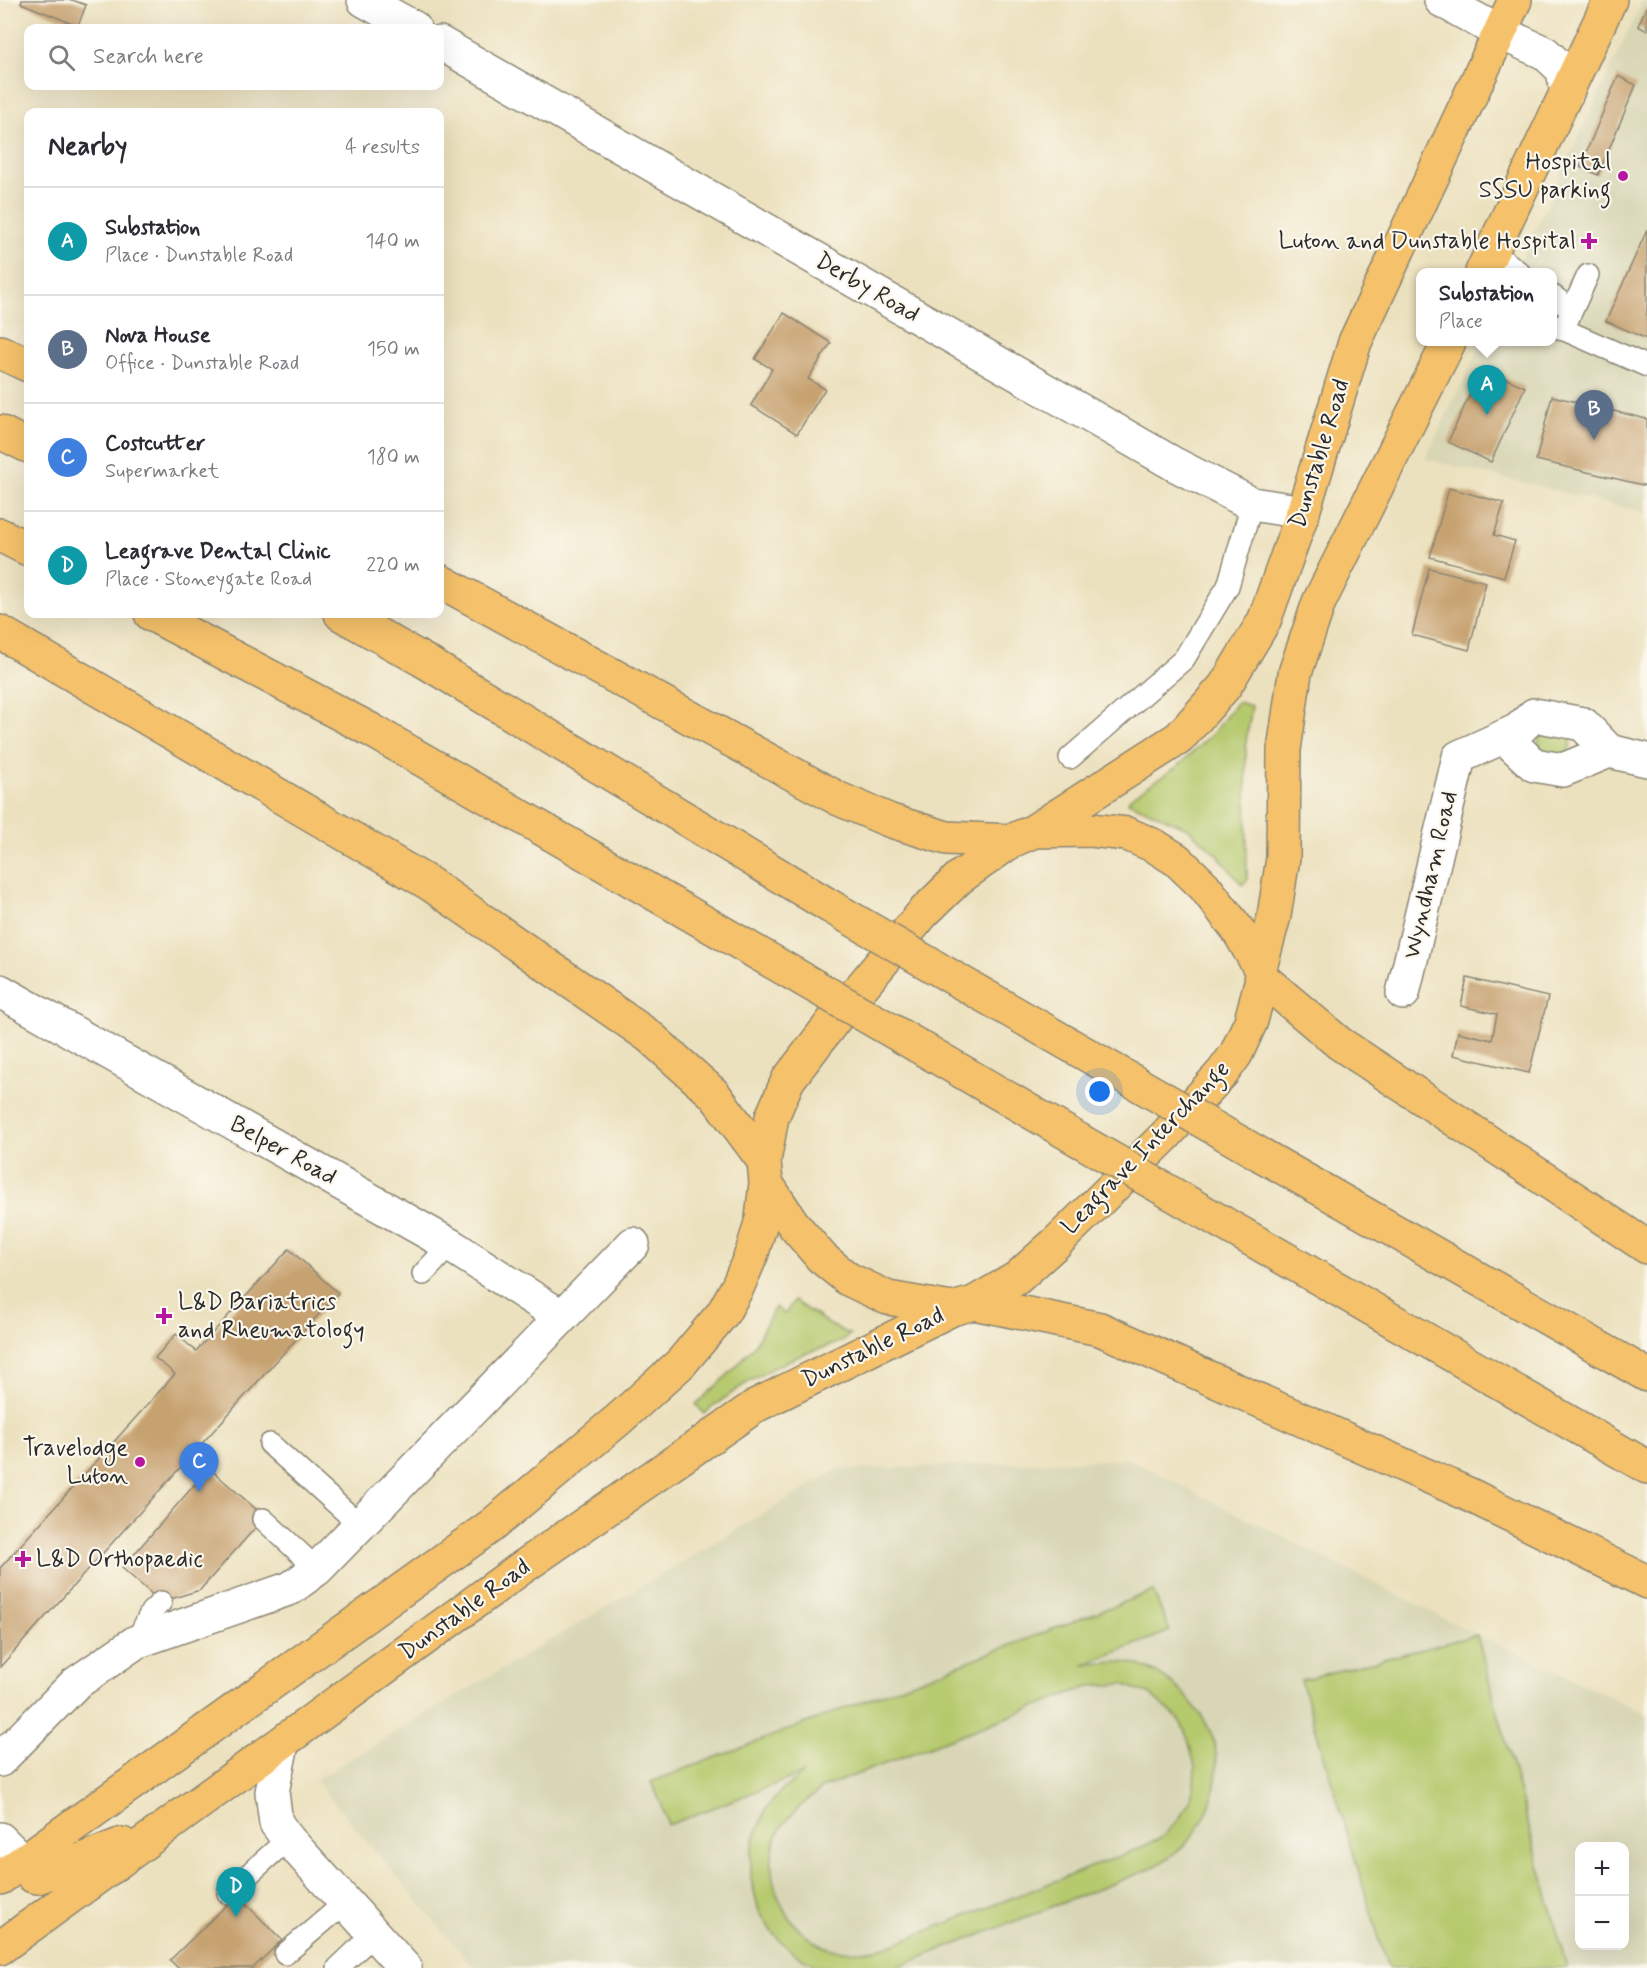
<!DOCTYPE html>
<meta charset="utf-8">
<style>
:root{--surface:#fff;--page:#f2f2f3;--text:#2b2b33;--muted:#7c7c81;--line:#e1e1e2;--accent:#7c3aed}
body{margin:0;font-family:Mynerve,sans-serif;background:var(--page);color:var(--text)}
.controls{position:absolute;right:18px;bottom:18px;display:grid;overflow:hidden;border-radius:12px;box-shadow:0 6px 24px #0002}
.controls button{width:54px;height:54px;display:grid;place-items:center;padding:0;border:0;border-bottom:2px solid var(--line);background:var(--surface);color:var(--text);font:30px sans-serif}
.you{position:absolute;left:1100px;top:1092px;width:21px;height:21px;margin:-15px;border:4px solid #fff;border-radius:50%;background:#1a73e8;box-shadow:0 0 0 9px #1a73e833}
.badge{display:grid;place-items:center;width:39px;height:39px;border-radius:50%;background:var(--accent);color:#fff;font-size:20px;font-weight:700}
.pin{position:absolute;translate:-50% -50px;filter:drop-shadow(0 2px 3px #0008)}
.pin::after{content:'';position:absolute;top:32px;width:21px;height:18px;background:inherit;clip-path:polygon(0 0,100% 0,50% 100%)}
.popup{position:absolute;left:1416px;top:268px;width:141px;height:78px;box-sizing:border-box;display:grid;place-content:center;border-radius:12px;background:var(--surface);filter:drop-shadow(0 2px 4px #0005);font-size:20px;white-space:nowrap;color:var(--muted)}
.popup b{font-size:22px;color:var(--text)}
.popup::after{content:'';position:absolute;left:50%;top:100%;margin-left:-12px;border:12px solid transparent;border-top-color:var(--surface)}
.list{margin:0;padding:0;list-style:none}
h2{display:flex;justify-content:space-between;align-items:center;height:78px;margin:0;padding:0 24px;font-size:26px}
h2 small{font-size:20px;font-weight:400;color:var(--muted)}
.list li{display:grid;grid-template-columns:39px 1fr auto;gap:18px;align-items:center;box-sizing:border-box;height:108px;padding:0 24px;border-top:2px solid var(--line)}
.list b{display:block;font-size:22px;white-space:nowrap}
.list p{margin:0;font-size:20px;white-space:nowrap;color:var(--muted)}
.list em{font-size:20px;font-style:normal;color:var(--muted)}
.icon{flex:none;width:33px;height:33px;fill:none;stroke:currentColor;stroke-width:2;stroke-linecap:round;stroke-linejoin:round}
.map{position:relative;flex:none;width:1647px;height:1968px;overflow:hidden}
.search{position:absolute;background:var(--surface);box-shadow:0 6px 24px #0002;left:24px;top:24px;width:420px;height:66px;display:flex;align-items:center;gap:15px;box-sizing:border-box;padding:0 21px;border-radius:12px;color:var(--muted);font-size:22px}
.panel{position:absolute;background:var(--surface);box-shadow:0 6px 24px #0002;left:24px;top:108px;width:420px;height:510px;border-radius:12px}
.map>svg:first-child{display:block}
.built{fill:#d8d6b5;fill-rule:evenodd}
.green{fill:#b5c96d;stroke:#707a4c;stroke-width:1.5;fill-rule:evenodd}
.building{fill:#c7a271}
.lines{fill:none;stroke-linecap:round;stroke-linejoin:round}
.lane-casing{stroke:#8c8674;stroke-width:24}
.street-casing{stroke:#8c8674;stroke-width:36}
.primary-casing{stroke:#8c8674;stroke-width:36}
.highway-casing{stroke:#8c8674;stroke-width:36}
.lane{stroke:#fff;stroke-width:21}
.street{stroke:#fff;stroke-width:33}
.primary{stroke:#f5c16b;stroke-width:33}
.highway{stroke:#f5c16b;stroke-width:33}
.highway-bridge-casing{stroke:#8c8674;stroke-width:36;stroke-linecap:butt}
.highway-bridge{stroke:#f5c16b;stroke-width:33}
.poi-dot{fill:#b5179e;stroke:#fbf7ec;stroke-width:2}
.labels{text-anchor:middle;dominant-baseline:central;stroke-width:4.5;stroke-linejoin:round;paint-order:stroke}
.poi-label{font-size:24px;fill:#2b2b2b;stroke:#fbf7ec;text-anchor:end}
.street-label{font-size:24px;fill:#2b2b2b;stroke:#fbf7ec}
</style>
<div class="map">
<svg width="1647" height="1968" viewBox="0 0 1647 1968">
<rect width="100%" height="100%" fill="#fbf7ec"/>
<filter id="ink" filterUnits="userSpaceOnUse"><feTurbulence type="fractalNoise" baseFrequency=".0167" numOctaves="2"/><feDisplacementMap in="SourceGraphic" scale="12" xChannelSelector="R" yChannelSelector="G"/><feConvolveMatrix kernelMatrix="1 2 1 2 8 2 1 2 1" color-interpolation-filters="sRGB"/></filter>
<filter id="wash" filterUnits="userSpaceOnUse"><feTurbulence type="fractalNoise" baseFrequency=".008" numOctaves="4" result="noise"/><feDisplacementMap in="SourceGraphic" scale="24" xChannelSelector="R" yChannelSelector="G"/><feGaussianBlur stdDeviation="1.35" result="paint"/><feColorMatrix in="noise" values="0 0 0 0 0 0 0 0 0 0 0 0 0 0 0 0 0 1.4 0 .05"/><feComposite in="paint" operator="in"/></filter>
<g filter="url(#wash)">
<rect width="100%" height="100%" fill="#ece1be"/>
<!-- built -->
<path class="built" d="M 1643,0 L 1647,0 L 1647,513 L 1425,459 L 1482,342 L 1553,342 L 1553,272 L 1515,272 Z
M 1129,1459 L 1457,1625 L 1647,1714 L 1647,1968 L 474,1968 L 315,1780 L 837,1470 ZM 1580,1846 L 1624,1846 L 1624,1946 L 1580,1946 Z"/>
<!-- green -->
<path class="green" d="M 1237,702 L 1252,706 L 1246,742 L 1247,880 L 1242,885 L 1217,854 L 1187,828 L 1128,802 L 1130,798 L 1178,766 L 1214,732 Z
M 1542,724 L 1574,729 L 1567,759 L 1536,754 Z
M 794,1301 L 832,1326 L 850,1334 C 839,1346 819,1348 804,1354 C 769,1368 733,1390 704,1414 L 696,1404 L 734,1369 L 755,1344 L 775,1307 L 785,1314 Z
M 1153,1591 L 1170,1631 L 1083,1665 C 1097,1665 1114,1660 1129,1663 C 1149,1666 1170,1680 1184,1694 C 1194,1705 1204,1717 1210,1731 C 1225,1766 1214,1811 1190,1839 C 1179,1852 1164,1861 1150,1869 L 894,1968 L 818,1967 L 793,1953 L 771,1931 L 759,1911 L 751,1879 L 751,1854 L 754,1839 L 766,1809 L 781,1791 L 804,1773 L 668,1825 L 661,1803 L 651,1782 ZM 1123,1684 L 1151,1695 L 1180,1720 L 1188,1739 L 1195,1766 L 1194,1787 L 1189,1803 L 1179,1819 L 1161,1838 L 1140,1848 L 886,1947 C 864,1952 840,1955 818,1944 C 780,1923 758,1867 781,1828 C 792,1811 808,1800 824,1787 L 1089,1686 Z
M 1477,1635 L 1567,1968 L 1388,1968 L 1301,1680 Z"/>
<g id="blocks">
<!-- building -->
<path class="building" d="M 22,0 L 72,0 L 86,5 L 78,26 L 21,3 Z
M 1647,5 L 1647,31 L 1638,26 Z
M 1618,76 L 1636,85 L 1598,175 L 1580,167 Z
M 1647,230 L 1647,339 L 1606,321 Z
M 784,313 L 831,343 L 808,379 L 825,389 L 797,434 L 751,405 L 772,369 L 755,359 Z
M 1482,368 L 1525,387 L 1491,462 L 1448,442 Z
M 1552,396 L 1647,419 L 1647,486 L 1536,460 Z
M 1449,488 L 1504,503 L 1494,535 L 1515,541 L 1504,577 L 1430,557 Z
M 1429,568 L 1486,582 L 1469,650 L 1412,635 Z
M 1467,978 L 1548,997 L 1529,1073 L 1453,1055 L 1458,1032 L 1492,1040 L 1497,1014 L 1461,1006 Z
M 289,1249 L 338,1293 L 0,1667 L 0,1568 L 175,1374 L 155,1358 L 176,1334 L 196,1351 Z
M 209,1468 L 265,1517 L 200,1590 L 161,1602 L 122,1568 Z
M 237,1895 L 282,1940 L 253,1968 L 178,1968 L 170,1960 Z"/>
</g>
</g>
<g filter="url(#ink)">
<use href="#blocks" fill-opacity="0" stroke="#8c8674" stroke-width="1.5"/>
<g class="lines">
<defs>
<path id="lane" d="M 1492,251 L 1519,272
M 1553,296 L 1572,310
M 1553,325 L 1647,366
M 1563,330 L 1588,275
M 1070,758 L 1184,659 L 1228,586 L 1252,504
M 423,1274 L 450,1245
M 270,1444 L 360,1525
M 263,1519 L 317,1569
M 136,1642 L 151,1612 L 161,1602
M 228,1893 L 288,1839
M 285,1954 L 346,1902
M 338,1968 L 375,1933"/>
<path id="street" d="M 364,0 L 414,28
M 1441,0 L 1499,32 L 1545,53 L 1563,70 L 1567,93
M 440,43 L 1174,464 L 1252,504 L 1303,512
M 1504,737 L 1534,765 L 1563,770 L 1609,751
M 0,991 L 450,1245 L 562,1317
M 1403,993 L 1459,757 L 1518,730 L 1534,715 L 1583,724 L 1609,751 L 1647,760
M 282,1744 L 272,1792 L 276,1823 L 288,1839 L 405,1968
M 0,1760 L 75,1684 L 136,1642 L 291,1588 L 317,1569 L 633,1244
M 0,1839 L 23,1862"/>
<path id="primary" d="M 1482,272 L 1610,0
M 1090,830 L 1127,834 L 1155,846 L 1177,860 L 1204,886 L 1238,930 L 1260,968 L 1262,978 L 1251,1021 L 1236,1054 L 1223,1072 L 1164,1137 L 1056,1243 L 1017,1278 L 974,1303 L 952,1309 L 888,1298 L 848,1279 L 822,1258 L 793,1224 L 766,1183 L 764,1161 L 772,1117 L 788,1080 L 834,1020 L 923,913 L 959,878 L 1011,841 L 1034,831 Z
M 1034,831 L 1179,738 L 1225,686 L 1264,621 L 1303,512 L 1355,342 L 1515,0
M 1260,968 L 1274,916 L 1283,858 L 1284,750 L 1295,673 L 1319,602 L 1449,342
M 23,1862 L 33,1876 L 38,1877 L 122,1844
M 0,1878 L 491,1526 L 619,1419 L 681,1363 L 723,1313 L 738,1286 L 752,1253 L 762,1219 L 766,1183
M 0,1948 L 520,1569 L 757,1405 L 952,1309"/>
<path id="highway" d="M 0,352 L 28,365
M 0,432 L 28,446
M 0,535 L 28,549
M 440,581 L 839,799 L 891,821 L 947,838 L 1011,841
M 151,614 L 371,730 L 792,973
M 341,614 L 421,659 L 828,905
M 0,632 L 430,884 L 649,1036 L 714,1094 L 764,1161
M 1262,978 L 1339,1043 L 1647,1247
M 957,980 L 1117,1072
M 918,1046 L 1079,1140
M 1263,1156 L 1647,1375
M 1223,1223 L 1647,1467
M 974,1303 L 1100,1329 L 1470,1495 L 1647,1582"/>
</defs>
<!-- lane casing -->
<use href="#lane" class="lane-casing"/>
<!-- street casing -->
<use href="#street" class="street-casing"/>
<!-- primary casing -->
<use href="#primary" class="primary-casing"/>
<!-- highway casing -->
<use href="#highway" class="highway-casing"/>
<!-- lane -->
<use href="#lane" class="lane"/>
<!-- street -->
<use href="#street" class="street"/>
<!-- primary -->
<use href="#primary" class="primary"/>
<!-- highway -->
<use href="#highway" class="highway"/>
<defs>
<path id="highway-bridge" d="M 828,905 L 957,980
M 792,973 L 918,1046
M 1117,1072 L 1263,1156
M 1079,1140 L 1223,1223"/>
</defs>
<!-- highway-bridge casing -->
<use href="#highway-bridge" class="highway-bridge-casing"/>
<!-- highway-bridge -->
<use href="#highway-bridge" class="highway-bridge"/>
</g>
</g>
<!-- markers -->
<g class="poi-dot">
<circle cx="1623" cy="176" r="6"/>
<path d="M1586 232h6v6h6v6h-6v6h-6v-6h-6v-6h6z"/>
<path d="M161 1307h6v6h6v6h-6v6h-6v-6h-6v-6h6z"/>
<circle cx="140" cy="1462" r="6"/>
<path d="M20 1550h6v6h6v6h-6v6h-6v-6h-6v-6h6z"/>
</g>
<g class="labels">
<!-- poi labels -->
<g class="poi-label">
<text x="1611" y="162">Hospital<tspan x="1611" dy="28">SSSU parking</tspan></text>
<text x="1576" y="241">Luton and Dunstable Hospital</text>
<text x="178" y="1302" text-anchor="start">L&amp;D Bariatrics<tspan x="178" dy="28">and Rheumatology</tspan></text>
<text x="128" y="1448">Travelodge<tspan x="128" dy="28">Luton</tspan></text>
<text x="36" y="1559" text-anchor="start">L&amp;D Orthopaedic</text>
</g>
<!-- street labels -->
<g class="street-label">
<text transform="translate(867 288) rotate(30)">Derby Road</text>
<text transform="translate(1320 454) rotate(-73)">Dunstable Road</text>
<text transform="translate(1431 875) rotate(-77)">Wyndham Road</text>
<text transform="translate(1146 1148) rotate(-46)">Leagrave Interchange</text>
<text transform="translate(283 1151) rotate(29)">Belper Road</text>
<text transform="translate(873 1348) rotate(-26)">Dunstable Road</text>
<text transform="translate(465 1610) rotate(-36)">Dunstable Road</text>
</g>
</g>
</svg>
<div class="controls">
<button>+</button>
<button>−</button>
</div>
<div class="you"></div>
<div class="pin badge" style="left:1487px;top:415px;background:#0f9aa8">A</div>
<div class="popup"><b>Substation</b>Place</div>
<div class="pin badge" style="left:1594px;top:440px;background:#5c6f8a">B</div>
<div class="pin badge" style="left:199px;top:1492px;background:#3f7fe0">C</div>
<div class="pin badge" style="left:236px;top:1917px;background:#0f9aa8">D</div>
<div class="search"><svg class="icon" aria-label="search" viewBox="0 0 24 24"><circle cx="10" cy="10" r="6"/><path d="M15 15l6 6"/></svg>Search here</div>
<section class="panel">
<h2>Nearby<small>4 results</small></h2>
<ul class="list">
<li><span class="badge" style="background:#0f9aa8">A</span><div><b>Substation</b><p>Place · Dunstable Road</p></div><em>140 m</em></li>
<li><span class="badge" style="background:#5c6f8a">B</span><div><b>Nova House</b><p>Office · Dunstable Road</p></div><em>150 m</em></li>
<li><span class="badge" style="background:#3f7fe0">C</span><div><b>Costcutter</b><p>Supermarket</p></div><em>180 m</em></li>
<li><span class="badge" style="background:#0f9aa8">D</span><div><b>Leagrave Dental Clinic</b><p>Place · Stoneygate Road</p></div><em>220 m</em></li>
</ul>
</section>
</div>
